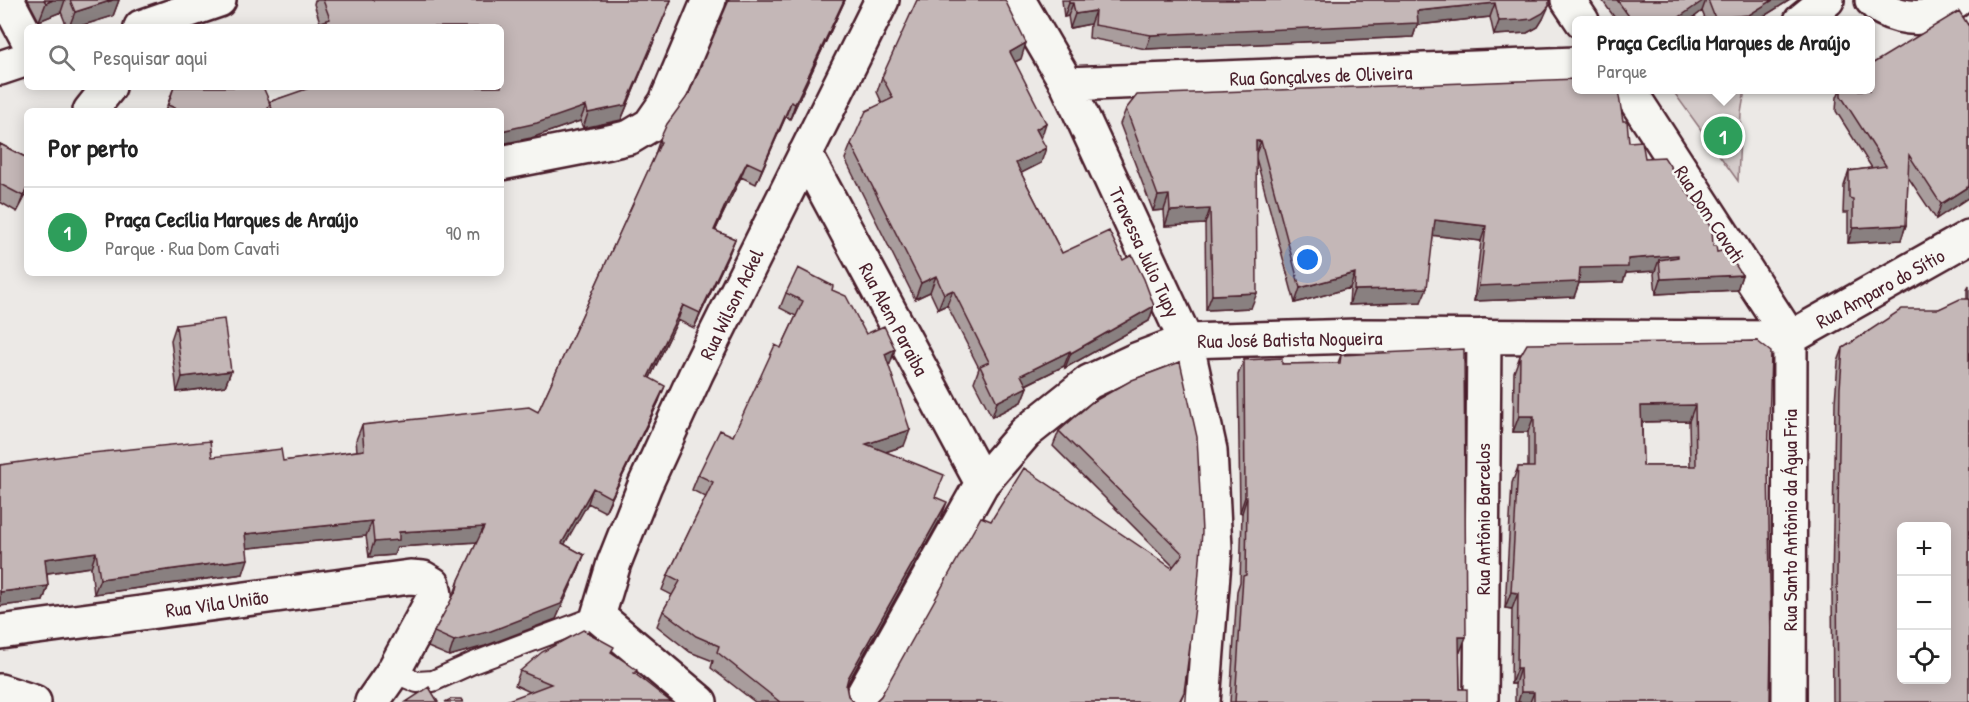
<!DOCTYPE html>
<html lang="pt">
<meta charset="utf-8">
<style>
:root{--surface:#fff;--page:#f2f2f2;--text:#222;--muted:#767676;--line:#e0e0e0;--accent:#d1495b}
body{margin:0;font-family:"Patrick Hand",sans-serif;background:var(--page);color:var(--text)}
.controls{position:absolute;right:18px;bottom:18px;display:grid;overflow:hidden;border-radius:9px;box-shadow:0 3px 15px #0003}
.controls button{width:54px;height:54px;display:grid;place-items:center;padding:0;border:0;border-bottom:2px solid var(--line);background:var(--surface);color:var(--text);font:30px sans-serif}
.you{position:absolute;left:1308px;top:260px;width:21px;height:21px;margin:-15px;border:4px solid #fff;border-radius:50%;background:#1a73e8;box-shadow:0 0 0 9px #1a73e833}
.badge{display:grid;place-items:center;width:39px;height:39px;border-radius:50%;background:var(--accent);color:#fff;font-size:20px;font-weight:700}
.pin{position:absolute;translate:-50% -50%;border:3px solid #fff;box-shadow:0 2px 6px #0006}
.popup{position:absolute;left:1572px;top:16px;width:303px;height:78px;box-sizing:border-box;display:grid;place-content:center;border-radius:9px;background:var(--surface);filter:drop-shadow(0 2px 4px #0005);font-size:20px;white-space:nowrap;color:var(--muted)}
.popup b{font-size:22px;color:var(--text)}
.popup::after{content:'';position:absolute;left:50%;top:100%;margin-left:-12px;border:12px solid transparent;border-top-color:var(--surface)}
.list{margin:0;padding:0;list-style:none}
h2{display:flex;justify-content:space-between;align-items:center;height:78px;margin:0;padding:0 24px;font-size:26px}
h2 small{font-size:20px;font-weight:400;color:var(--muted)}
.list li{display:grid;grid-template-columns:39px 1fr auto;gap:18px;align-items:center;box-sizing:border-box;height:90px;padding:0 24px;border-top:2px solid var(--line)}
.list b{display:block;font-size:22px;white-space:nowrap}
.list p{margin:0;font-size:20px;white-space:nowrap;color:var(--muted)}
.list em{font-size:20px;font-style:normal;color:var(--muted)}
.icon{flex:none;width:33px;height:33px;fill:none;stroke:currentColor;stroke-width:2;stroke-linecap:round;stroke-linejoin:round}
.map{position:relative;flex:none;width:1969px;height:702px;overflow:hidden}
.search{position:absolute;background:var(--surface);box-shadow:0 3px 15px #0003;left:24px;top:24px;width:480px;height:66px;display:flex;align-items:center;gap:15px;box-sizing:border-box;padding:0 21px;border-radius:9px;color:var(--muted);font-size:22px}
.panel{position:absolute;background:var(--surface);box-shadow:0 3px 15px #0003;left:24px;top:108px;width:480px;height:168px;border-radius:9px}
.map>svg:first-child{display:block}
.green{fill:#d4cbca;stroke:#8f757a;stroke-width:1.5}
.lines{fill:none;stroke-linecap:round;stroke-linejoin:round}
.lane-casing{stroke:#4a1f2b;stroke-width:24}
.street-casing{stroke:#4a1f2b;stroke-width:38}
.lane{stroke:#f6f6f2;stroke-width:20}
.street{stroke:#f6f6f2;stroke-width:33}
.wall{fill:#a99d9d;stroke:#4a1f2b;stroke-width:1.5;fill-rule:evenodd}
.shaded-wall{fill:#898080;stroke:#4a1f2b;stroke-width:1.5}
.building{fill:#c4b7b7;stroke:#4a1f2b;stroke-width:1.5;fill-rule:evenodd}
.labels{text-anchor:middle;dominant-baseline:central;stroke-width:5;stroke-linejoin:round;paint-order:stroke}
.street-label{font-size:20px;fill:#4a1f2b;stroke:#f6f6f2}
</style>
<div class="map">
<svg width="1969" height="702" viewBox="0 0 1969 702">
<rect width="100%" height="100%" fill="#ece9e6"/>
<filter id="ink" filterUnits="userSpaceOnUse"><feTurbulence type="fractalNoise" baseFrequency=".0167" numOctaves="2"/><feDisplacementMap in="SourceGraphic" scale="12" xChannelSelector="R" yChannelSelector="G"/><feConvolveMatrix kernelMatrix="1 2 1 2 8 2 1 2 1" color-interpolation-filters="sRGB"/></filter>
<g filter="url(#ink)">
<!-- green -->
<path class="green" d="M 1745,90 L 1741,113 L 1738,181 L 1673,91 Z"/>
<g class="lines">
<defs>
<path id="lane" d="M 393,672 L 417,682 L 433,681 L 473,663 L 598,616"/>
<path id="street" d="M 7,0 L 27,38
M 1018,0 L 1067,84 L 1186,341 L 1210,450 L 1215,548 L 1203,702
M 1568,0 L 1582,21
M 1872,0 C 1885,15 1913,21 1932,15 C 1940,12 1949,5 1957,0
M 1801,21 L 1827,0
M 141,27 L 219,0
M 0,68 L 27,59
M 1067,84 L 1576,64
M 1629,90 L 1790,338
M 90,111 L 109,87
M 805,154 L 982,483
M 501,163 L 609,142 L 630,137 L 650,125 L 666,102 L 709,0
M 0,632 L 410,577 L 423,578 L 433,584 L 435,595 L 393,672 L 372,702
M 0,691 L 34,702
M 700,702 L 598,616 L 614,563 L 645,485 L 696,374 L 882,0
M 859,702 L 982,483 L 1025,433 L 1089,382 L 1136,360 L 1186,341 L 1358,336 L 1790,338 L 1969,237
M 1481,702 L 1484,336
M 1789,702 L 1790,338"/>
</defs>
<!-- lane casing -->
<use href="#lane" class="lane-casing"/>
<!-- street casing -->
<use href="#street" class="street-casing"/>
<!-- lane -->
<use href="#lane" class="lane"/>
<!-- street -->
<use href="#street" class="street"/>
</g>
<!-- wall -->
<path class="wall" d="M 28,0 L 119,0 L 113,16 L 77,27 L 67,27 L 61,12 L 39,21 Z
M 315,0 L 671,0 L 621,120 L 583,128 L 580,121 L 531,138 L 501,144 L 501,111 L 165,111 L 174,87 L 269,102 L 501,27 L 315,27 L 316,24 L 320,22 L 314,4 Z
M 729,0 L 845,0 L 790,119 L 786,116 L 756,184 L 741,177 L 722,216 L 715,231 L 735,239 L 729,254 L 694,328 L 678,320 L 650,378 L 659,401 L 605,512 L 588,503 L 564,544 L 584,555 L 578,570 L 556,619 L 485,646 L 449,656 L 428,647 L 434,632 L 453,597 L 459,580 L 477,542 L 397,547 L 394,555 L 369,557 L 366,536 L 247,548 L 243,574 L 94,594 L 91,567 L 47,573 L 48,586 L 43,601 L 0,606 L 0,465 L 212,457 L 283,461 L 357,451 L 356,440 L 362,425 L 538,412 L 655,156 L 655,154 L 660,139 L 689,94 Z
M 1062,0 L 1549,0 L 1543,19 L 1538,27 L 1527,33 L 1494,35 L 1490,17 L 1417,25 L 1413,37 L 1146,49 L 1089,38 L 1090,24 L 1070,28 L 1068,16 L 1064,17 Z
M 1602,0 L 1790,0 L 1756,21 L 1706,21 L 1702,11 L 1689,21 L 1617,21 Z
M 1969,24 L 1969,197 L 1936,219 L 1908,177 L 1906,225 L 1901,240 L 1848,243 L 1848,213 L 1843,213 L 1844,186 L 1849,171 L 1872,168 L 1836,111 L 1837,97 L 1840,90 L 1870,90 Z
M 1021,59 L 1015,62 L 1041,138 L 1041,163 L 1021,173 L 1062,253 L 1123,260 L 1154,306 L 1149,321 L 1065,368 L 1064,366 L 1026,385 L 1027,387 L 1021,402 L 992,417 L 974,382 L 979,368 L 947,305 L 938,309 L 930,292 L 915,299 L 845,159 L 851,144 L 882,103 L 877,92 L 882,77 Z
M 1126,109 L 1623,121 L 1629,142 L 1645,158 L 1717,252 L 1742,275 L 1737,290 L 1656,294 L 1654,274 L 1655,271 L 1626,273 L 1623,282 L 1579,283 L 1574,297 L 1474,301 L 1481,241 L 1433,235 L 1421,302 L 1349,305 L 1350,288 L 1295,303 L 1256,158 L 1251,308 L 1206,310 L 1205,224 L 1165,226 L 1164,210 L 1153,211 L 1120,124 Z
M 0,144 L 27,158 L 27,193 L 17,212 L 0,202 Z
M 1969,286 L 1969,702 L 1833,702 L 1832,589 L 1835,402 L 1838,362 L 1843,348 L 1939,309 L 1967,299 L 1967,290 Z
M 832,290 L 866,334 L 895,349 L 890,364 L 888,365 L 904,446 L 885,452 L 936,498 L 941,518 L 846,687 L 848,696 L 854,702 L 755,702 L 711,668 L 713,661 L 690,652 L 657,626 L 663,611 L 672,595 L 662,590 L 668,575 L 706,497 L 692,490 L 698,475 L 733,436 L 781,348 L 796,316 L 780,308 L 786,293 Z
M 176,325 L 231,371 L 225,386 L 177,392 L 171,340 Z
M 1757,341 L 1768,466 L 1770,702 L 1515,702 L 1515,684 L 1511,684 L 1512,609 L 1505,608 L 1512,483 L 1518,467 L 1528,467 L 1528,432 L 1513,432 L 1514,372 L 1520,356 ZM 1689,421 L 1690,466 L 1643,466 L 1642,422 Z
M 1341,355 L 1460,652 L 1459,653 L 1460,689 L 1467,702 L 1230,702 L 1237,591 L 1240,582 L 1242,513 L 1240,512 L 1238,375 L 1244,360 L 1282,364 L 1338,363 Z
M 1180,362 L 1184,692 L 1180,702 L 875,702 L 881,696 L 991,521 L 1172,568 L 1173,566 L 1053,446 L 1059,431 Z
M 612,652 L 635,674 L 530,692 L 515,685 L 520,671 Z"/>
<!-- shaded-wall -->
<path class="shaded-wall" d="M 53,0 L 65,0 L 61,12 L 39,21 L 46,3 Z
M 113,0 L 119,0 L 113,16 L 77,27 L 69,27 L 75,12 Z
M 671,0 L 621,120 L 583,128 L 588,113 Z
M 844,0 L 845,0 L 790,119 L 795,104 Z
M 1704,0 L 1706,0 L 1702,11 L 1689,21 L 1630,21 L 1631,19 Z
M 1773,0 L 1790,0 L 1756,21 L 1714,21 L 1715,18 Z
M 1069,3 L 1073,3 L 1068,16 L 1064,17 Z
M 1495,3 L 1490,17 L 1417,25 L 1413,37 L 1146,49 L 1151,35 L 1417,11 Z
M 1549,6 L 1543,19 L 1538,27 L 1527,33 L 1494,35 L 1499,21 Z
M 1095,11 L 1090,24 L 1070,28 L 1075,14 Z
M 1026,43 L 1021,59 L 1004,67 L 1010,52 Z
M 791,102 L 786,116 L 756,184 L 762,169 Z
M 586,106 L 580,121 L 531,138 L 501,144 L 501,131 Z
M 1046,123 L 1041,139 L 1036,129 Z
M 1256,141 L 1261,141 L 1255,156 Z
M 1046,148 L 1041,163 L 1010,179 L 1016,163 Z
M 747,162 L 741,177 L 722,216 L 709,245 L 727,201 Z
M 1969,186 L 1969,197 L 1936,219 L 1941,204 Z
M 27,188 L 27,193 L 17,212 L 23,196 Z
M 1169,195 L 1164,210 L 1153,211 L 1158,196 Z
M 1210,209 L 1205,224 L 1165,226 L 1170,211 Z
M 1435,220 L 1486,226 L 1481,241 L 1430,235 Z
M 1906,225 L 1901,240 L 1848,243 L 1853,228 Z
M 735,239 L 729,254 L 694,328 L 700,313 Z
M 1678,255 L 1673,270 L 1659,260 L 1655,271 L 1626,273 L 1623,282 L 1579,283 L 1574,297 L 1474,301 L 1479,286 L 1628,259 Z
M 1355,273 L 1350,288 L 1295,303 L 1300,288 Z
M 1742,275 L 1737,290 L 1656,294 L 1661,279 Z
M 936,276 L 930,292 L 915,299 L 921,283 Z
M 1427,288 L 1421,302 L 1349,305 L 1354,290 Z
M 953,290 L 947,305 L 938,309 L 944,294 Z
M 1257,293 L 1251,308 L 1206,310 L 1212,295 Z
M 683,305 L 678,320 L 643,392 L 648,377 Z
M 1154,306 L 1149,321 L 1065,368 L 1071,353 Z
M 895,349 L 890,364 L 879,369 L 885,354 Z
M 1070,351 L 1064,366 L 1015,390 L 1021,375 Z
M 231,371 L 225,386 L 177,392 L 182,377 Z
M 665,386 L 659,401 L 605,512 L 611,498 Z
M 1027,387 L 1021,402 L 992,417 L 997,402 Z
M 1695,405 L 1689,421 L 1635,422 L 1641,406 Z
M 1519,416 L 1534,416 L 1528,432 L 1513,432 Z
M 910,430 L 904,446 L 860,460 L 866,444 Z
M 593,488 L 588,503 L 557,558 L 562,543 Z
M 1245,497 L 1247,497 L 1242,513 L 1240,512 Z
M 947,502 L 941,518 L 842,693 L 848,678 Z
M 372,521 L 366,536 L 240,549 L 245,534 Z
M 484,527 L 478,542 L 397,547 L 394,555 L 369,557 L 374,542 L 399,532 Z
M 96,552 L 91,567 L 40,574 L 45,559 Z
M 584,555 L 578,570 L 556,619 L 485,646 L 449,656 L 454,641 Z
M 248,559 L 243,574 L 94,594 L 100,579 Z
M 48,586 L 43,601 L 0,606 L 0,592 Z
M 1511,592 L 1518,593 L 1512,609 L 1505,608 Z
M 1459,637 L 1466,637 L 1460,652 L 1453,653 Z
M 1517,668 L 1520,668 L 1515,684 L 1511,684 Z
M 1521,692 L 1534,692 L 1530,702 L 1518,702 Z"/>
<!-- building -->
<path class="building" d="M 44,0 L 53,0 L 46,3 Z
M 70,0 L 113,0 L 75,12 Z
M 323,0 L 671,0 L 626,105 L 588,113 L 586,106 L 537,123 L 501,131 L 501,111 L 273,111 L 269,102 L 312,87 L 501,87 L 501,27 L 317,27 L 316,24 L 330,19 Z
M 729,0 L 844,0 L 795,104 L 791,102 L 762,169 L 747,162 L 727,201 L 714,230 L 735,239 L 700,313 L 683,305 L 648,377 L 665,386 L 611,498 L 593,488 L 562,543 L 584,555 L 561,604 L 491,631 L 454,641 L 434,632 L 457,589 L 459,580 L 484,527 L 399,532 L 399,540 L 374,542 L 372,521 L 245,534 L 248,559 L 100,579 L 96,552 L 45,559 L 48,586 L 0,592 L 0,465 L 72,455 L 210,441 L 212,457 L 281,449 L 283,461 L 364,450 L 362,425 L 529,407 L 538,412 L 661,142 L 660,139 L 667,124 L 689,94 Z
M 917,0 L 1005,0 L 1026,43 L 1010,52 L 1046,123 L 1036,129 L 1046,148 L 1016,163 L 1062,253 L 1109,231 L 1123,260 L 1132,255 L 1144,279 L 1154,306 L 1071,353 L 1070,351 L 1021,375 L 1027,387 L 997,402 L 980,366 L 989,362 L 953,290 L 944,294 L 936,276 L 921,283 L 851,144 L 866,111 L 893,98 L 882,77 Z
M 1069,0 L 1549,0 L 1549,6 L 1543,13 L 1532,19 L 1522,20 L 1499,21 L 1495,3 L 1417,11 L 1418,23 L 1151,35 L 1094,25 L 1095,11 L 1075,14 L 1073,3 L 1069,3 Z
M 1617,0 L 1704,0 L 1678,18 L 1631,19 Z
M 1708,0 L 1773,0 L 1749,15 L 1715,18 Z
M 1959,11 L 1968,25 L 1969,24 L 1969,186 L 1941,204 L 1909,155 L 1906,225 L 1853,228 L 1853,199 L 1849,198 L 1849,171 L 1886,166 L 1841,96 L 1841,90 L 1870,90 L 1870,65 Z
M 1576,79 L 1576,90 L 1618,90 L 1623,121 L 1627,121 L 1629,142 L 1642,141 L 1645,158 L 1664,157 L 1712,229 L 1713,246 L 1716,246 L 1717,252 L 1726,250 L 1742,275 L 1661,279 L 1659,260 L 1678,257 L 1678,255 L 1628,259 L 1628,267 L 1580,268 L 1579,282 L 1479,286 L 1486,226 L 1435,220 L 1427,288 L 1354,290 L 1355,273 L 1300,288 L 1261,141 L 1256,141 L 1257,293 L 1212,295 L 1210,209 L 1170,211 L 1169,195 L 1158,196 L 1126,109 L 1137,95 Z
M 174,87 L 263,87 L 270,103 L 267,111 L 182,111 L 168,105 Z
M 0,144 L 27,158 L 27,188 L 23,196 L 0,184 Z
M 798,268 L 833,286 L 832,290 L 846,296 L 866,334 L 884,326 L 895,349 L 885,354 L 910,430 L 866,444 L 944,475 L 935,497 L 947,502 L 848,678 L 846,686 L 848,696 L 854,702 L 780,702 L 717,652 L 719,646 L 696,636 L 663,611 L 680,581 L 668,575 L 713,482 L 698,475 L 720,430 L 733,436 L 775,345 L 781,348 L 803,301 L 786,293 Z
M 1960,299 L 1969,299 L 1969,702 L 1838,702 L 1837,575 L 1840,388 L 1843,348 L 1902,309 L 1939,309 ZM 1902,526 L 1947,526 L 1947,680 L 1902,680 Z
M 224,319 L 231,371 L 182,377 L 176,325 Z
M 1757,341 L 1771,352 L 1768,466 L 1771,640 L 1770,702 L 1534,702 L 1534,692 L 1521,692 L 1520,668 L 1517,668 L 1518,593 L 1511,592 L 1518,467 L 1534,467 L 1534,416 L 1519,416 L 1520,356 L 1527,344 ZM 1695,405 L 1696,466 L 1643,466 L 1641,406 Z
M 1464,349 L 1466,637 L 1459,637 L 1460,689 L 1467,689 L 1467,702 L 1235,702 L 1243,576 L 1246,575 L 1247,497 L 1245,497 L 1244,360 L 1282,358 L 1282,364 L 1340,363 L 1341,355 Z
M 1180,362 L 1197,437 L 1202,532 L 1198,584 L 1184,692 L 1179,702 L 875,702 L 881,696 L 981,517 L 991,521 L 1024,468 L 1172,568 L 1183,554 L 1059,431 L 1091,403 L 1132,380 Z
M 583,630 L 614,647 L 611,652 L 637,670 L 634,673 L 671,702 L 503,702 L 551,684 L 520,671 L 542,652 Z
M 429,687 L 438,702 L 406,702 Z
M 451,699 L 461,699 L 463,702 L 445,702 Z"/>
</g>
<g class="labels">
<!-- street labels -->
<g class="street-label">
<text transform="translate(1321 75) rotate(-2)">Rua Gonçalves de Oliveira</text>
<text transform="translate(1710 214) rotate(57)">Rua Dom Cavati</text>
<text transform="translate(1145 252) rotate(65)">Travessa Julio Tupy</text>
<text transform="translate(1880 288) rotate(-29)">Rua Amparo do Sítio</text>
<text transform="translate(731 304) rotate(-64)">Rua Wilson Ackel</text>
<text transform="translate(894 319) rotate(62)">Rua Alem Paraiba</text>
<text transform="translate(1290 339) rotate(-1)">Rua José Batista Nogueira</text>
<text transform="translate(1482 519) rotate(-90)">Rua Antônio Barcelos</text>
<text transform="translate(1789 520) rotate(-90)">Rua Santo Antônio da Água Fria</text>
<text transform="translate(217 603) rotate(-8)">Rua Vila União</text>
</g>
</g>
</svg>
<div class="controls">
<button>+</button>
<button>−</button>
<button><svg class="icon" aria-label="locate" viewBox="0 0 24 24"><circle cx="12" cy="12" r="6"/><path d="M12 2v4M12 18v4M2 12h4M18 12h4"/></svg></button>
</div>
<div class="you"></div>
<div class="pin badge" style="left:1723px;top:136px;background:#2e9e5b">1</div>
<div class="popup"><b>Praça Cecília Marques de Araújo</b>Parque</div>
<div class="search"><svg class="icon" aria-label="search" viewBox="0 0 24 24"><circle cx="10" cy="10" r="6"/><path d="M15 15l6 6"/></svg>Pesquisar aqui</div>
<section class="panel">
<h2>Por perto<small></small></h2>
<ul class="list">
<li><span class="badge" style="background:#2e9e5b">1</span><div><b>Praça Cecília Marques de Araújo</b><p>Parque · Rua Dom Cavati</p></div><em>90 m</em></li>
</ul>
</section>
</div>
